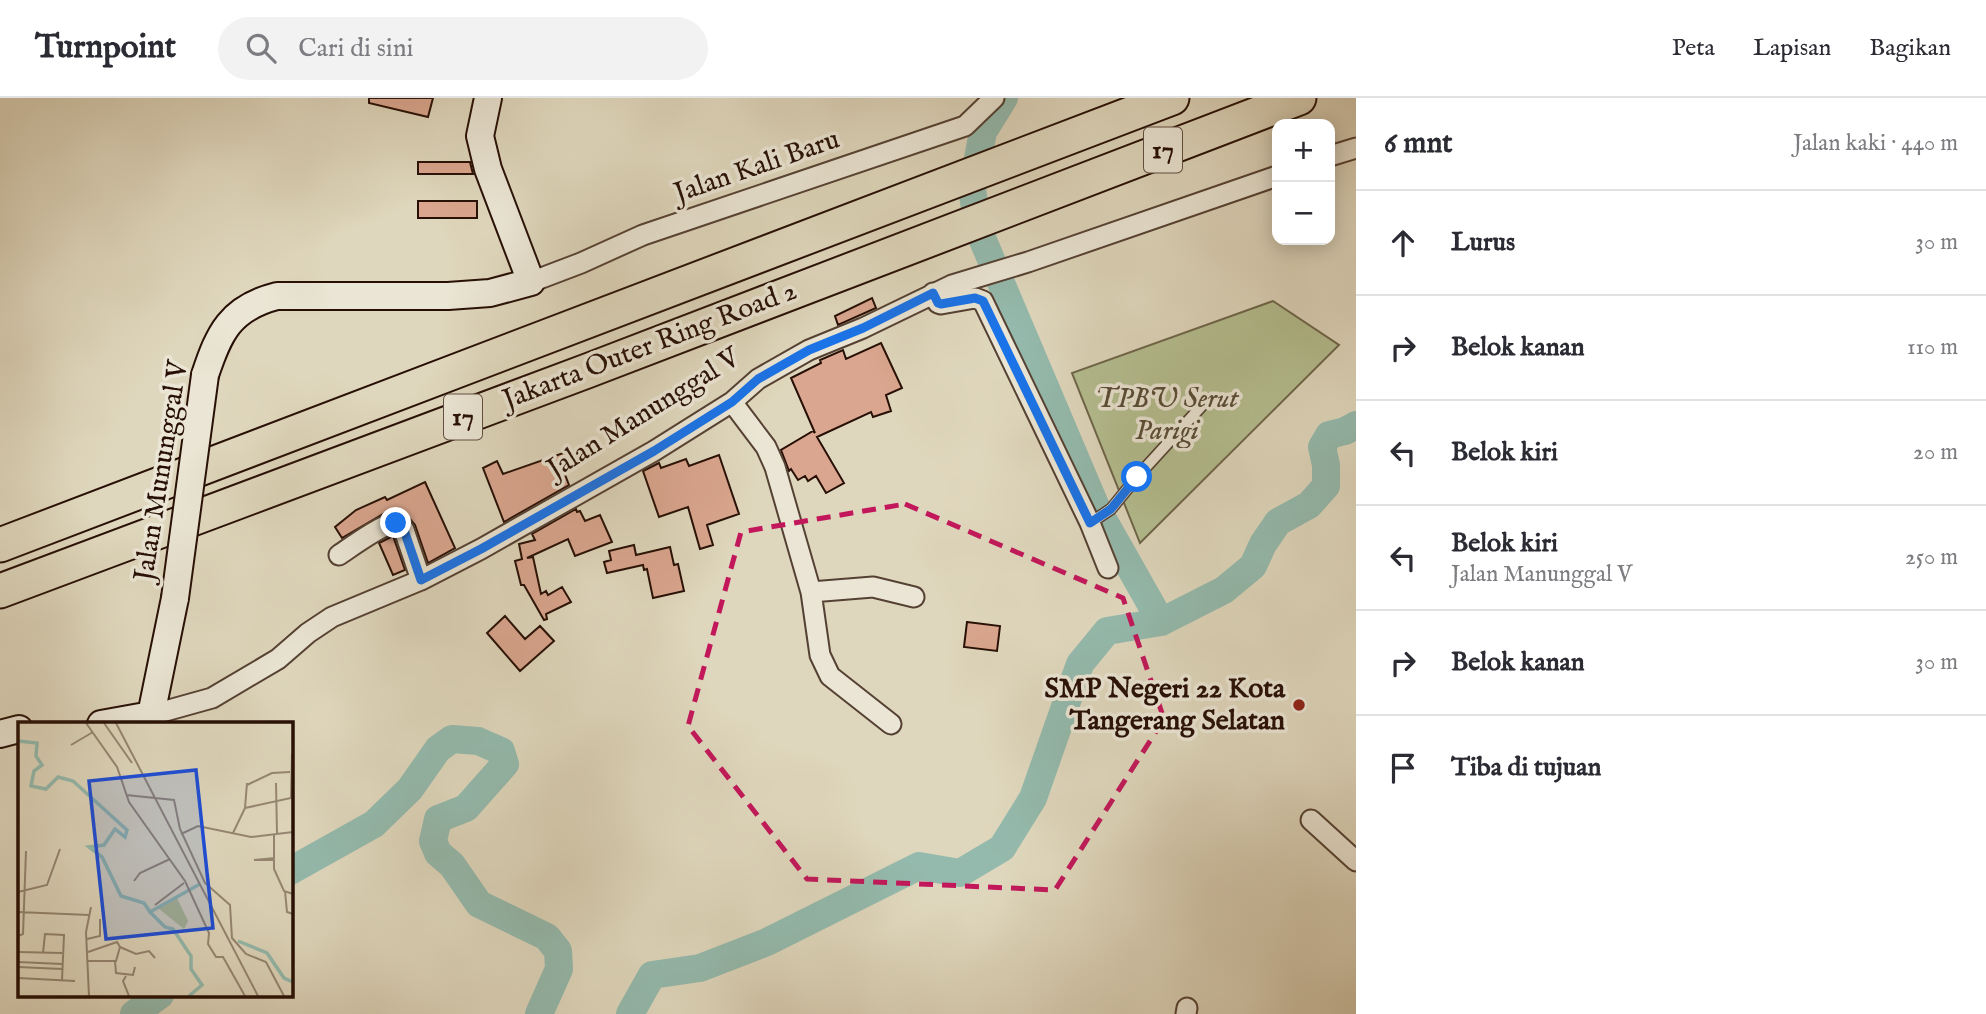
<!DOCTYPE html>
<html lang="id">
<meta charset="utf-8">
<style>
:root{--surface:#fff;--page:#f2f2f3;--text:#2b2b33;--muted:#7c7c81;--line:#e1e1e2}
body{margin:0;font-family:"IM FELL English",serif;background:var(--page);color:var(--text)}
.controls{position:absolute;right:21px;top:21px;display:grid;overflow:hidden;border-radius:14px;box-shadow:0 4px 18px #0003}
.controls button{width:63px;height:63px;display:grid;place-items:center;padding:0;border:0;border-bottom:2px solid var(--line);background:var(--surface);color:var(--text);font:35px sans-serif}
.stop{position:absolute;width:21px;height:21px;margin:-16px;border:5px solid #1a73e8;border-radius:50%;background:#fff}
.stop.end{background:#1a73e8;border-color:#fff;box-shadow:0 2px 7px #0008}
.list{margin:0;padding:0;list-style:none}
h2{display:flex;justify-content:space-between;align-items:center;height:91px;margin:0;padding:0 28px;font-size:30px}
h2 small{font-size:23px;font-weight:400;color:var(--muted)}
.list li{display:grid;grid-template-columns:46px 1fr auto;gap:21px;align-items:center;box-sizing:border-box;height:105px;padding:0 28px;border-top:2px solid var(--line)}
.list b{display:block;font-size:26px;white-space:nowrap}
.list p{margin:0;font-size:23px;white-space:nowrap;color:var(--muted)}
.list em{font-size:23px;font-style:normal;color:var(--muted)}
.icon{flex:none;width:38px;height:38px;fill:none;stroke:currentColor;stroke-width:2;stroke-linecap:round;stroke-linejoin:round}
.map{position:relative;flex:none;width:1356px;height:916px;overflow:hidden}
header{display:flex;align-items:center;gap:42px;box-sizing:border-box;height:98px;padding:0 35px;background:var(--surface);border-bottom:2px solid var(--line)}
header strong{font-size:33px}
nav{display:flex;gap:38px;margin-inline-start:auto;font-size:24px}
.search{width:490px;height:63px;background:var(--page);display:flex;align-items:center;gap:18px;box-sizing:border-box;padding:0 24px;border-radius:38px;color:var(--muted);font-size:26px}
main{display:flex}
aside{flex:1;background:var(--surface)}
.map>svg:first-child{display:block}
.green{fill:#b4be90;stroke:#6e664a;stroke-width:2}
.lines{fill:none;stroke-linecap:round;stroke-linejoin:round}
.river{stroke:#94baad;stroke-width:28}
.building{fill:#daa68f;stroke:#270f05;stroke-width:2}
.lane-casing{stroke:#554133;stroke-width:13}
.street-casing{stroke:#554133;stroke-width:23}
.secondary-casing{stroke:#270f05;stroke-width:30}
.highway-casing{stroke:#270f05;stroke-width:37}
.lane{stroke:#eae5d4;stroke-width:10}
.street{stroke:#eae5d4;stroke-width:19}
.secondary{stroke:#eae5d4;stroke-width:26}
.highway{stroke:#dfd7bd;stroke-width:33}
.secondary-bridge-casing{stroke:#270f05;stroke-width:30;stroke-linecap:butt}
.secondary-bridge{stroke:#eae5d4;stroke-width:26}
.route{stroke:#1a73e8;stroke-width:9}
.marked{fill:none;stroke:#c2185b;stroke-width:5;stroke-dasharray:14 9;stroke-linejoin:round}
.poi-dot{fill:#8f2418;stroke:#eae5d4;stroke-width:2.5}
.labels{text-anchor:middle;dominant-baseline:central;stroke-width:7;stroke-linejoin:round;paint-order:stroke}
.shield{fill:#eae5d4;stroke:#624f43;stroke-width:2}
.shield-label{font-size:26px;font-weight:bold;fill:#270f05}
.street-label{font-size:28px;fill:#270f05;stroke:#eae5d4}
.park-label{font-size:28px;font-style:italic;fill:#584c36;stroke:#eae5d4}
.poi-label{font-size:28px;font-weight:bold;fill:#270f05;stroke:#eae5d4;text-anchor:end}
.inset-river{fill:none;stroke:#94baad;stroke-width:3.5}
.inset-road{fill:none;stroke:#958773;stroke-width:2}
.view{fill:#1d4ed8;fill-opacity:0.15;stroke:#1d4ed8;stroke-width:3.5}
.inset-edge{fill:none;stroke:#270f05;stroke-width:3.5}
</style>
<header>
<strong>Turnpoint</strong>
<div class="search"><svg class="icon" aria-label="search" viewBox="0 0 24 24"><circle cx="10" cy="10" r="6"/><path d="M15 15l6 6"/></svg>Cari di sini</div>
<nav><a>Peta</a><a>Lapisan</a><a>Bagikan</a></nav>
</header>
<main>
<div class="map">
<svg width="1356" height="916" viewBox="0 0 1356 916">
<rect width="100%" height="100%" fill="#dfd7bd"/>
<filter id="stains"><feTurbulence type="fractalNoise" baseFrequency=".00286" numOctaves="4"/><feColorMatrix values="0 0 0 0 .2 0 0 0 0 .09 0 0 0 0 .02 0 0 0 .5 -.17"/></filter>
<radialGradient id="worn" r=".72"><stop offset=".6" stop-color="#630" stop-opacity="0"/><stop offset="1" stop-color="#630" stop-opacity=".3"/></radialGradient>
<!-- green -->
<path class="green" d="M 1273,203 L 1339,247 L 1140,445 L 1072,275 Z"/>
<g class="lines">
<!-- river -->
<path class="river" d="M 1161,524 L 1224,492 L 1253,468 L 1263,446 L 1278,424 L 1309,407 L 1326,388 L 1326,367 L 1322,349 L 1329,337 L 1345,333 L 1356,327
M 290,773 L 374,726 L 410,691 L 438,651 L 452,641 L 478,643 L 501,653 L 505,666 L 466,710 L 438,721 L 433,743 L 438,755 L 452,767 L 479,806 L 547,839 L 558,853 L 559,871 L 539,916
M 134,916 L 160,897
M 630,916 L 652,877 L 700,870 L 767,844 L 919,768 L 960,775 L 1002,750 L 1033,700 L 1080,566 L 1107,533 L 1161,524 L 1096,409 L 979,133 L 972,92 L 983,34 L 1004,0"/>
</g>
<!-- building -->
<path class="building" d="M 369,0 L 433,0 L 428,19 L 369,5 Z
M 418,64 L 470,64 L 473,76 L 418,76 Z
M 418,103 L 477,103 L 477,120 L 418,120 Z
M 872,200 L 876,210 L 838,227 L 835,218 Z
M 881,245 L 902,290 L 886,297 L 891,313 L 873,319 L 871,314 L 817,339 L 844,385 L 826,395 L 816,378 L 808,383 L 805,378 L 798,382 L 791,371 L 789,373 L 781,352 L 813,333 L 815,335 L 791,280 L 821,265 L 820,262 L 843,252 L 846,261 Z
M 569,353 L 575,370 L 564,374 L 569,387 L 504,424 L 483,370 L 497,363 L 503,376 Z
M 719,357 L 739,416 L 707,427 L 713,447 L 700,451 L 688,409 L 659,419 L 643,373 L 659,365 L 661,370 L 686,361 L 689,368 Z
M 425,384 L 455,450 L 428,465 L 415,427 L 404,414 L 395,413 L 385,415 L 342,440 L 335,429 L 356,412 L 385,399 L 387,402 Z
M 576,411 L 577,414 L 580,413 L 585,423 L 600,417 L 612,444 L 575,458 L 568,441 L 527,460 L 533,459 L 541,496 L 546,493 L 548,497 L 562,489 L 571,504 L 546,516 L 547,521 L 544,522 L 524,487 L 521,487 L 515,463 L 522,461 L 519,446 L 535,442 L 532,436 Z
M 393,438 L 405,472 L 393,477 L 379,445 Z
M 634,447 L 636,457 L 670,449 L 674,467 L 678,466 L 684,493 L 653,500 L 647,471 L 644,472 L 643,467 L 607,475 L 604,464 L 611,462 L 609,453 Z
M 505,518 L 525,541 L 540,528 L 554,543 L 520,573 L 487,535 Z
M 967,524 L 1000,528 L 997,553 L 964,549 Z"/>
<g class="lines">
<defs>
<path id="lane" d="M 1090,425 L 1111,411 L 1137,379 L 1208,301"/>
<path id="street" d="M 1330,58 L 1356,50
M 531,184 L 581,165 L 643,137 L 965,28 L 994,0
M 933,195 L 938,205 L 941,206 L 975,200 L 983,203 L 1090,425 L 1108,470
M 732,304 L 766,349 L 775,369 L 811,494 L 820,557 L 830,578 L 891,626
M 339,457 C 351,449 382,426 395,425 C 401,425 402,428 404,432 L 421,482
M 811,494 L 873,489 L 914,499
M 151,617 L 212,600 L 278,561 L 308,535 L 332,519 L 421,482 L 481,451 L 654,353 L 732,304 L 758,281 L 809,252 L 863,230 L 952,187 L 1028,164 L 1277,78
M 1311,722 L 1356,763
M 1186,916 L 1187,910"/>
<path id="secondary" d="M 205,277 C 219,235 230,210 277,198 L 448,198 L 490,195 L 531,184 L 488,71 L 480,38 L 488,0
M 101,626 L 151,617 L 175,500
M 0,636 L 19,631"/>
<path id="highway" d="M 0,447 L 1172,0
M 0,493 L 587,273 L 1299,0"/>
</defs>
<!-- lane casing -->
<use href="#lane" class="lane-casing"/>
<!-- street casing -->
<use href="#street" class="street-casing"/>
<!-- secondary casing -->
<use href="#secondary" class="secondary-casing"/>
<!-- highway casing -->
<use href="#highway" class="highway-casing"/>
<!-- lane -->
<use href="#lane" class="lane"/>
<!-- street -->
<use href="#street" class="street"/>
<!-- secondary -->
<use href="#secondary" class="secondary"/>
<!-- highway -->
<use href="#highway" class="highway"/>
<defs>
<path id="secondary-bridge" d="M 175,500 L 205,277"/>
</defs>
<!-- secondary-bridge casing -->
<use href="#secondary-bridge" class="secondary-bridge-casing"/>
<!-- secondary-bridge -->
<use href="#secondary-bridge" class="secondary-bridge"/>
</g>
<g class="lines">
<!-- route -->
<path class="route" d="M 396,425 L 404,432 L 421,482 L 481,451 L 654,353 L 732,304 L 758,281 L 809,252 L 863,230 L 933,195 L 938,205 L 941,206 L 975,200 L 983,203 L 1090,425 L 1111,411 L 1137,379"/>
</g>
<!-- marked area -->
<path class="marked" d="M 905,406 L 1123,500 L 1164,621 L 1055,792 L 807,781 L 688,628 L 741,434 Z"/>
<!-- markers -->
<circle class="poi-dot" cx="1299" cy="607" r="7"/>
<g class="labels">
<!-- shield labels -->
<g class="shield">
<rect x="1144" y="29.5" width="38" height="45" rx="5"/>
<rect x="444" y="296.5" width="38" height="45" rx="5"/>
</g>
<g class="shield-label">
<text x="1163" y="52">17</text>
<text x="463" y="319">17</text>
</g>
<!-- street labels -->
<g class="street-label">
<text transform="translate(757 69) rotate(-19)">Jalan Kali Baru</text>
<text transform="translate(650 248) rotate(-21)">Jakarta Outer Ring Road 2</text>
<text transform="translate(644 316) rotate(-32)">Jalan Manunggal V</text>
<text transform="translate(162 373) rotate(-81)">Jalan Mununggal V</text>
</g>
<!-- park labels -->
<g class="park-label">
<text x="1167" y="301">TPBU Serut<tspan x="1167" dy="32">Parigi</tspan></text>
</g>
<!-- poi labels -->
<g class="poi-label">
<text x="1285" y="591">SMP Negeri 22 Kota<tspan x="1285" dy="32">Tangerang Selatan</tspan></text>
</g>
</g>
<!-- overview -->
<g transform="translate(18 624)">
<rect width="275" height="275" fill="#dfd7bd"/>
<path d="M 159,176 L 170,199 L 166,207 L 140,186 Z" fill="#b4be90"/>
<path class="inset-river" d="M 0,19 L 19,21 L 18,34 L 24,43 L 16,49 L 13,64 L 28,67 L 40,55 L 55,59 L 109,108 L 107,115 L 97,107 L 86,123 L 71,125 L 84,135 L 103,174 L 126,181 L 132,190 L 182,162M 132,190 L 147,205 L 155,207 L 173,234 L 173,247 L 184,263 L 171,274M 220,219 L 249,231 L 266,256 L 275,260"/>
<path class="inset-road" d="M 68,1 L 99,45 L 111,80 L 167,159 L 191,211 L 190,222 L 198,235 L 205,235 L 227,274M 86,1 L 114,41M 98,1 L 240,274M 53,23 L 75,10M 258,61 L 259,112M 229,63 L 254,51 L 272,50M 108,73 L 156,78 L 162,107 L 187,161 L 212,183 L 214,216 L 228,232 L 248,240 L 266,274M 227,86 L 273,76 L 274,32M 215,111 L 227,86 L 229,61M 163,112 L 180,104 L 233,115 L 275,110M 256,113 L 256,147 L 266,169 L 275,172M 256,138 L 236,138 L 257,136M 116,159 L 122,151 L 152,137M 267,169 L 269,190 L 275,192M 0,170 L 29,163 L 42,127M 137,183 L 166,161M 0,190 L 71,193M 0,214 L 5,212 L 8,129M 69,217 L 82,214 L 82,197M 102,225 L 118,232 L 131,229 L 137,236M 0,230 L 44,231M 25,231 L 27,212 L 46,213 L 44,258M 69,239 L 98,239 L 102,225 L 99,220 L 70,230M 97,239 L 98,251 L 115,253 L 117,245M 0,240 L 44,242M 0,245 L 44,247M 108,254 L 105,259 L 111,274M 0,256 L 57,259M 71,274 L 68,210 L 73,185"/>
<path class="view" d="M 178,48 L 195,206 L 88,217 L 71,59 Z"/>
<rect width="275" height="275" class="inset-edge"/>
</g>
<rect width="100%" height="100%" filter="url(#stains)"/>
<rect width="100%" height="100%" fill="url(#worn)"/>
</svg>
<div class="controls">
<button>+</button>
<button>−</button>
</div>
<div class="stop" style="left:1137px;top:379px"></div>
<div class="stop end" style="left:396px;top:425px"></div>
</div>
<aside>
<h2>6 mnt<small>Jalan kaki · 440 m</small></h2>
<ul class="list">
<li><svg class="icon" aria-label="ahead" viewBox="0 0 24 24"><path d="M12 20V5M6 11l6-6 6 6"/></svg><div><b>Lurus</b></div><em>30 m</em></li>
<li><svg class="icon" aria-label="right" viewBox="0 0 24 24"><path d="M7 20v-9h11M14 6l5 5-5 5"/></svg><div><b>Belok kanan</b></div><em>110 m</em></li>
<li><svg class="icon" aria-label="left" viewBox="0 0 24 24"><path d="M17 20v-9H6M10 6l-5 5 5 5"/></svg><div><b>Belok kiri</b></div><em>20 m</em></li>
<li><svg class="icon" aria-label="left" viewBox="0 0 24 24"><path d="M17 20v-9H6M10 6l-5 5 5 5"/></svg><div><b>Belok kiri</b><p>Jalan Manunggal V</p></div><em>250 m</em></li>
<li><svg class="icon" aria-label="right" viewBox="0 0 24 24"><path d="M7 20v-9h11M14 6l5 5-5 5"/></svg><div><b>Belok kanan</b></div><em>30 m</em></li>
<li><svg class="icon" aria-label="arrive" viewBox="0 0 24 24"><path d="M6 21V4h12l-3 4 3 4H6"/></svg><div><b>Tiba di tujuan</b></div></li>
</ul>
</aside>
</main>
